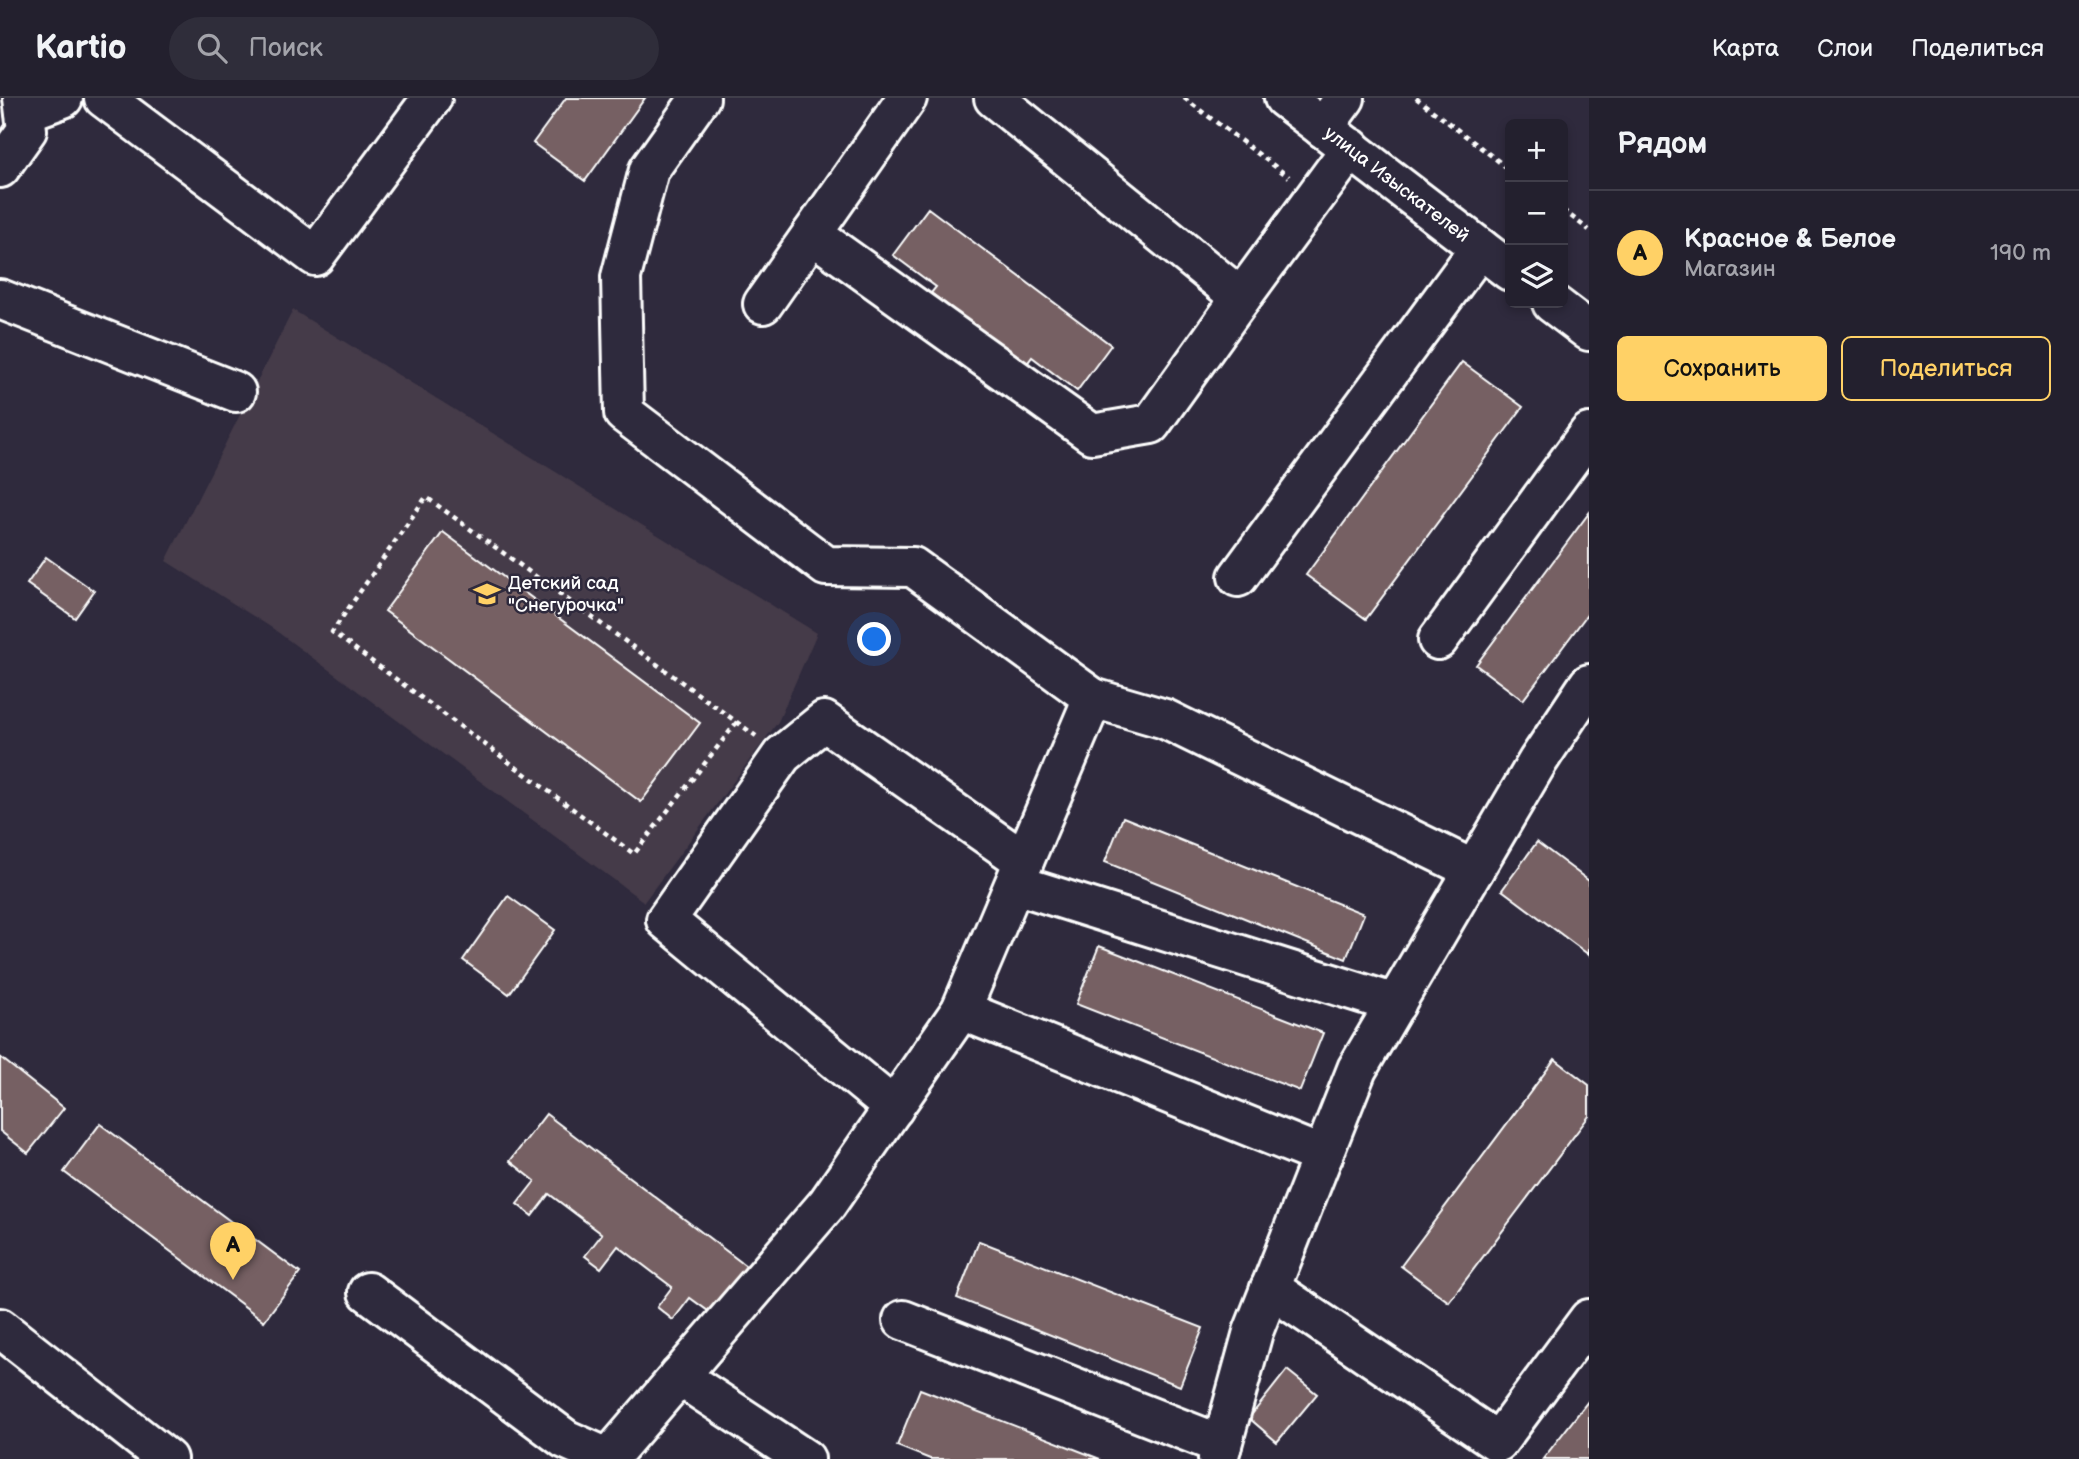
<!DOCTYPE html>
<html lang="ru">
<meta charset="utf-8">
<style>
:root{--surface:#23202e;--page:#2f2d3a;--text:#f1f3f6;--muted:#a3a3aa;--line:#403e4a;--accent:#ffd166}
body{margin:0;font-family:"Balsamiq Sans",sans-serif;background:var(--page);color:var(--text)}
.controls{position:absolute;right:21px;top:21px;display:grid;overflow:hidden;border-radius:10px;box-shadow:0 4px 10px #0003}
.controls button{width:63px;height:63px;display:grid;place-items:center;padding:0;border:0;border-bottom:2px solid var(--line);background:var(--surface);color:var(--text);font:35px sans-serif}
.you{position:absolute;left:875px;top:542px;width:24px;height:24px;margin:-18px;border:5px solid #fff;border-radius:50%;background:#1a73e8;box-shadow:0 0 0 10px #1a73e833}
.badge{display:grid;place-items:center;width:46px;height:46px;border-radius:50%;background:var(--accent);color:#111;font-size:23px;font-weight:700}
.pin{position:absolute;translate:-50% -58px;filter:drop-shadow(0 2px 4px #0008)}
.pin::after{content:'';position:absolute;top:37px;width:24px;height:21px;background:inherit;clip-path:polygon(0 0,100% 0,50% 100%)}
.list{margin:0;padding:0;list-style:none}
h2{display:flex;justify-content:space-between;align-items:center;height:91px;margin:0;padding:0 28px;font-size:30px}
h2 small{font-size:23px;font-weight:400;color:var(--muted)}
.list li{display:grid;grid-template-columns:46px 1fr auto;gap:21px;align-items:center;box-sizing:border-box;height:126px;padding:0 28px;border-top:2px solid var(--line)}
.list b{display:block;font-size:26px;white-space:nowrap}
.list p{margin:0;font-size:23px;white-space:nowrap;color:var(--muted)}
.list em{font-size:23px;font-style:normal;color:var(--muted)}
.actions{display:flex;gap:14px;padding:21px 28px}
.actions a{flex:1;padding:16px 0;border:2px solid var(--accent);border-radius:10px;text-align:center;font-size:24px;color:var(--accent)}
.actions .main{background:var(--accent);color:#111}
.icon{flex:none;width:38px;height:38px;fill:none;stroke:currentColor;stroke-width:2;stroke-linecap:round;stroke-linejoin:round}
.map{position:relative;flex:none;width:1589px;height:1361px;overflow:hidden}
header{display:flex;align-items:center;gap:42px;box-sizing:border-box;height:98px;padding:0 35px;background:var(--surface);border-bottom:2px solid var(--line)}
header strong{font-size:33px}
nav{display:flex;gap:38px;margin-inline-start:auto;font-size:24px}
.search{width:490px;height:63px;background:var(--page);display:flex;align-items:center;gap:18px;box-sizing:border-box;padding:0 24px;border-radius:38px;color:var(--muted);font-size:26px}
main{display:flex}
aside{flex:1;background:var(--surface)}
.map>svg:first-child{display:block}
.built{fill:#443a48}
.building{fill:#766163;stroke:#fff;stroke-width:2}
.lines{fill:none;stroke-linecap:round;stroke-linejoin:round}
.minor-casing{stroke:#fff;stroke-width:44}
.path{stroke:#fff;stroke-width:4.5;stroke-dasharray:5 5;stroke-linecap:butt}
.minor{stroke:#2f2a3d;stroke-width:38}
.labels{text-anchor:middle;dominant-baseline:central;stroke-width:5;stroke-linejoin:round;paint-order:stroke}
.street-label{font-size:19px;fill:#fff;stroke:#2f2a3d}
.poi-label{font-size:19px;fill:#fff;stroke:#2f2a3d;text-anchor:start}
</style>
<header>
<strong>Kartio</strong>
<div class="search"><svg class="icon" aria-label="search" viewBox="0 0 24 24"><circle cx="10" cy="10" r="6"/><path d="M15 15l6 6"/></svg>Поиск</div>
<nav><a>Карта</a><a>Слои</a><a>Поделиться</a></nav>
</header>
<main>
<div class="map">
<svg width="1589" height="1361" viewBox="0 0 1589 1361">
<rect width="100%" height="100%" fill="#2f2a3d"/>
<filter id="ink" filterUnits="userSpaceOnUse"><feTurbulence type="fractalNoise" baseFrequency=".0143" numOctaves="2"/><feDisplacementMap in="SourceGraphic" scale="14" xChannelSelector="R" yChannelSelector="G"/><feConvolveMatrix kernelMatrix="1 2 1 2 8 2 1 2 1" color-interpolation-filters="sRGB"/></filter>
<g filter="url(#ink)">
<!-- built -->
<path class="built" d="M 293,212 L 817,535 L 778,624 L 644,804 L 272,530 L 166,463 Z"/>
<!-- building -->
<path class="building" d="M 566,0 L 645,0 L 585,83 L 533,45 Z
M 928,110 L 1111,247 L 1077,293 L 1032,259 L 1026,267 L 931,195 L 936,189 L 893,157 Z
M 1462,264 L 1523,309 L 1366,521 L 1306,477 Z
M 1589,415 L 1589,514 L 1523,602 L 1476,567 Z
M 443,434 L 700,625 L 641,704 L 385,513 Z
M 46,459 L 94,493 L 75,520 L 27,486 Z
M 1123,719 L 1364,816 L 1346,861 L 1105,764 Z
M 1537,744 L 1589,783 L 1589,857 L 1502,792 Z
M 508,798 L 555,832 L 509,896 L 463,862 Z
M 1099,848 L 1323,935 L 1300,993 L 1076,906 Z
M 0,959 L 64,1010 L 28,1055 L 0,1033 Z
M 1555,961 L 1589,987 L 1589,1018 L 1449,1204 L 1401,1168 Z
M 546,1016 L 750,1171 L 715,1218 L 690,1200 L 673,1222 L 657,1209 L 672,1189 L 618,1148 L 601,1170 L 585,1158 L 602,1136 L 549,1096 L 532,1118 L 517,1106 L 535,1083 L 510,1063 Z
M 100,1026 L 300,1175 L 264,1223 L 64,1074 Z
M 979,1143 L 1203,1230 L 1180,1288 L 957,1200 Z
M 1287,1272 L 1317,1296 L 1277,1344 L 1249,1320 Z
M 920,1291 L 1100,1361 L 930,1361 L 897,1348 Z
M 1589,1302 L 1589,1361 L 1543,1361 Z"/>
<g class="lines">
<defs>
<g id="minor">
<path d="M 104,0 L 315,158 L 432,0"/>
<path d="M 994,0 L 1241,200 L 1351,50"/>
<path id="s1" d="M 1284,0 L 1510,173"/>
<path d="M 25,14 L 63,0"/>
<path d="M 1323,30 L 1345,0"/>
<path d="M 0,70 L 27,32 L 23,0"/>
<path d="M 812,136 L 1092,336 L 1151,326 L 1241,200"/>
<path d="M 0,201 L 236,294"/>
<path d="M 1552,205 L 1589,233"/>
<path d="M 763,206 L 907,0"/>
<path d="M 1238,479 L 1480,150"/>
<path d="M 1438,542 L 1589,335"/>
<path d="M 1093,600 L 1165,621 L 1474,772"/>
<path d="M 1015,786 L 1396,906"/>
<path d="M 961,912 L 1323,1058"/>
<path d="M 894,1010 L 666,822 L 782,657 L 824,623 L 1024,763"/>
<path d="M 1270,1190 L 1498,1344 L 1589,1221"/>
<path d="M 368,1194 L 565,1341 L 610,1361"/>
<path d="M 903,1222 L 1222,1347"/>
<path d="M 0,1230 L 167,1361"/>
<path d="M 679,1278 L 805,1361"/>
<path d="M 608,1361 L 827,1106 L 961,912 L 1093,600 L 913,469 L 826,468 L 624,315 L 621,179 L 649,72 L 700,0"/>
<path d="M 1218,1361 L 1253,1234 L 1357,971 L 1538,663 L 1589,586"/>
</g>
</defs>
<!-- minor casing -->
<use href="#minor" class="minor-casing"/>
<!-- path -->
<path class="path" d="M 1184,0 L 1289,79
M 1416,0 L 1510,72
M 1563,112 L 1589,132
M 737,624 L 634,756 L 332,534 L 426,399 L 756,638"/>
<!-- minor -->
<use href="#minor" class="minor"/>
</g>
</g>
<!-- icons -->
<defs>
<symbol id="school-bare" viewBox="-9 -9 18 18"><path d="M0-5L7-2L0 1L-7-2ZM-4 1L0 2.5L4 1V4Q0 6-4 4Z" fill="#ffd166" stroke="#2f2a3d" stroke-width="2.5" paint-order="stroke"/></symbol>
</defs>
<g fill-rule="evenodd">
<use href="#school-bare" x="468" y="477" width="38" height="38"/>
</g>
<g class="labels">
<!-- street labels -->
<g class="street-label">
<text stroke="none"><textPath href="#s1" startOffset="142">улица Изыскателей</textPath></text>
</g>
<!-- poi labels -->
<g class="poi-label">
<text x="508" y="485">Детский сад<tspan x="508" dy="22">"Снегурочка"</tspan></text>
</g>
</g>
</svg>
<div class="controls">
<button>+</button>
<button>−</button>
<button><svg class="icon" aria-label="layers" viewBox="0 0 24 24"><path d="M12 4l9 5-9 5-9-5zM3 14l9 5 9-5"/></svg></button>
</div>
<div class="you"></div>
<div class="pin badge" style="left:233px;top:1182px">A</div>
</div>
<aside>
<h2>Рядом<small></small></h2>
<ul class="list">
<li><span class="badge">A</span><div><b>Красное &amp; Белое</b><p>Магазин</p></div><em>190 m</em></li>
</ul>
<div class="actions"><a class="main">Сохранить</a><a>Поделиться</a></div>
</aside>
</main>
